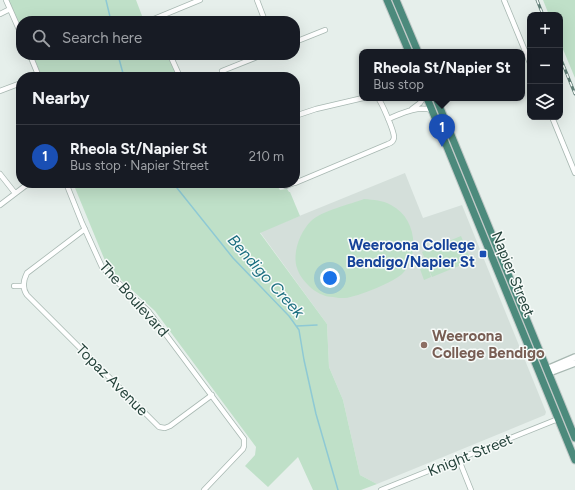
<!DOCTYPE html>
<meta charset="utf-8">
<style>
:root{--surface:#171b24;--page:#242831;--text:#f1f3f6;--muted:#9ea1a6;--line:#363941;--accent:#f4845f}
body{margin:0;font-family:Figtree,sans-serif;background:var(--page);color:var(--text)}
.controls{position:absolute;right:12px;top:12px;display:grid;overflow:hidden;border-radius:8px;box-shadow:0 4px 16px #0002}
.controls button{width:36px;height:36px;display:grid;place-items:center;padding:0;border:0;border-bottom:1px solid var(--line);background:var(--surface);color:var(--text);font:20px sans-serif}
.you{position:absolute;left:330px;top:278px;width:14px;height:14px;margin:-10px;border:3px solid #fff;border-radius:50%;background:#1a73e8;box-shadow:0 0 0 6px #1a73e833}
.badge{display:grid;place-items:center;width:26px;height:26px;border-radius:50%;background:var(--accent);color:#fff;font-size:13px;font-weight:700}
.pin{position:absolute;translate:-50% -33px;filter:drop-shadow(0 1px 2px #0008)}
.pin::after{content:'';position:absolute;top:21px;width:14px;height:12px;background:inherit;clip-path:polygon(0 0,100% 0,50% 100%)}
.popup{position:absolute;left:359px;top:49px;width:166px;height:52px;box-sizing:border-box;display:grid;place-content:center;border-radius:8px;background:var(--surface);filter:drop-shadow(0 1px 3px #0005);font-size:13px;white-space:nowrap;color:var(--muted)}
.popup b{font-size:15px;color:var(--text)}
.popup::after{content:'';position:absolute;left:50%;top:100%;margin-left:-8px;border:8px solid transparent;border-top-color:var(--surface)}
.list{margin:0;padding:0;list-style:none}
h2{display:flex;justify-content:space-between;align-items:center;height:52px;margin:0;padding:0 16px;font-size:17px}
h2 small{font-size:13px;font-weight:400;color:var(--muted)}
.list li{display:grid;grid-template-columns:26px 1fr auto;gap:12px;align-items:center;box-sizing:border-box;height:64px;padding:0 16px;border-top:1px solid var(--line)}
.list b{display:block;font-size:15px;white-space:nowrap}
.list p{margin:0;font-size:13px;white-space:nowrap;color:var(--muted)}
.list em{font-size:13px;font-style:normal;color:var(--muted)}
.icon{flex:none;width:22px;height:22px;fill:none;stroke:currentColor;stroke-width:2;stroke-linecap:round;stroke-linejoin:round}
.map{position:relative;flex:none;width:575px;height:490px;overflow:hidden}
.search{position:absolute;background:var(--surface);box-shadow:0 4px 16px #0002;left:16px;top:16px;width:284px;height:44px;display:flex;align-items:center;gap:10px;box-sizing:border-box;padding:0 14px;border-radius:16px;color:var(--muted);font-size:15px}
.panel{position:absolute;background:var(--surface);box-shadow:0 4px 16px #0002;left:16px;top:72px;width:284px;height:116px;border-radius:16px}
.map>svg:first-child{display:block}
.built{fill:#d4dfda}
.green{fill:#bfe0c8}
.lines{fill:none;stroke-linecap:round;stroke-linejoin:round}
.stream{stroke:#8ec9d4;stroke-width:1.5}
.minor-casing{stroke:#a8b8b2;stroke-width:6}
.tertiary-casing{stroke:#a8b8b2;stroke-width:8}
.trunk-casing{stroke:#c2cac8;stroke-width:9}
.minor{stroke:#fff;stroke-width:4.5}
.tertiary{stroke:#fff;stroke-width:5.5}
.trunk{stroke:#4c8a7c;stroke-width:7}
.rail-casing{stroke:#5f7d75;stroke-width:3}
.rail{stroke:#f7fbf9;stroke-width:1.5;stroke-dasharray:4.5;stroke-linecap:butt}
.transit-dot{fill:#1a4fb4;stroke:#f7fbf9;stroke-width:1.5}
.education-dot{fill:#8d6e63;stroke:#f7fbf9;stroke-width:1.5}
.labels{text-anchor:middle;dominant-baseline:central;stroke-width:3;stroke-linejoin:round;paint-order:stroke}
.transit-label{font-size:15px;font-weight:bold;fill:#164399;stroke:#f7fbf9;text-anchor:end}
.street-label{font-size:15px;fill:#24423a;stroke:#f7fbf9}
.education-label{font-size:15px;font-weight:bold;fill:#785e54;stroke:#f7fbf9;text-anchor:start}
.water-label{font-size:16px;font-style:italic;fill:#1c6f80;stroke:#f7fbf9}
</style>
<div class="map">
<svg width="575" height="490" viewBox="0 0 575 490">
<rect width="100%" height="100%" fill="#e6efeb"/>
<!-- built -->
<path class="built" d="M 405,173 L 423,218 L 462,205 L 546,412 L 545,415 L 377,484 L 360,475 L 343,400 L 329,367 L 327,324 L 260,232 Z"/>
<!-- green -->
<path class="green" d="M 8,0 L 136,0 L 144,21 L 21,21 L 21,28 Z
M 543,0 L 575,0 L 575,78 L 560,42 L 560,15 L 549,15 Z
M 33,55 L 168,55 L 178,77 L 42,77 Z
M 73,183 L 275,183 L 280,190 L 287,189 L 289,192 L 290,192 L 300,216 L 260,233 L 327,324 L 329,367 L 343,400 L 360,475 L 377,484 L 361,490 L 313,490 L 298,457 L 268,487 L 245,466 L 255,455 L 256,447 L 155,311 L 108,268 Z
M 364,199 C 374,200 382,200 391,205 C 413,216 419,245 408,266 C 407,268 405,271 403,273 C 395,282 357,297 345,298 C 341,298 337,298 333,297 C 324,297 315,292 309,286 C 304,281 299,275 297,268 C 292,253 300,232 311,221 C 321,211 351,204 364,199 Z
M 461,236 L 471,261 L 432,277 L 429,270 L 431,277 L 424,280 L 420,269 L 428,266 L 422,252 Z"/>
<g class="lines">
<!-- stream -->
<path class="stream" d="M 106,0 L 111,21
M 118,55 L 124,77
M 173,183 L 233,258 L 289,316 L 299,330 L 304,360 L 316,414 L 338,490
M 297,326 L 317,325"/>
<defs>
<path id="minor" d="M 6,0 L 21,34
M 257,0 L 265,21
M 504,0 L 530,63
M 0,14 L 10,9
M 149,21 L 200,0
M 295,42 L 325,30
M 30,55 L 39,77
M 170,55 L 180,77
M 222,71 L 262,55
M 0,91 L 21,83
M 412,109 L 420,103 L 423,98
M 295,116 L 316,109 L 363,98
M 552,117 L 575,173
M 388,119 C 403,113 416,106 432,110
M 0,174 L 15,193
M 66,183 L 82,223 L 102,267 L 112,277 L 149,312 L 244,439 L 244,446 L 243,449 L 204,490
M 279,183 L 286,186 L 294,183
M 295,183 L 388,144 C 391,143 394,141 394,137 C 394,131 382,103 378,98
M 0,205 L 29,183
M 85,229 L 27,273 C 23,281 22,288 27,295 L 159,427 L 165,428 L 170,426 L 212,395
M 14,286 L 23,286
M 459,460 L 471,490
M 381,490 L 558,419"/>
<path id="tertiary" d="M 547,369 L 575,357
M 549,373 L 575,363"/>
<path id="trunk" d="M 387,0 L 409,52
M 396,0 L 418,52
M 427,98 L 575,460
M 436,98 L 575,438"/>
</defs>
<!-- minor casing -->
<use href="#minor" class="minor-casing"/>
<!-- tertiary casing -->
<use href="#tertiary" class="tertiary-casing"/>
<!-- trunk casing -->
<use href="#trunk" class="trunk-casing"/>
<!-- minor -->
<use href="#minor" class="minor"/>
<!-- tertiary -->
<use href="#tertiary" class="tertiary"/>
<!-- trunk -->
<use href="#trunk" class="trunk"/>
<defs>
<path id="rail" d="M 537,0 L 543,15
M 560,57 L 575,94"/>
</defs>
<!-- rail casing -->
<use href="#rail" class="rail-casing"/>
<!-- rail -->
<use href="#rail" class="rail"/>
</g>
<!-- markers -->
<rect class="transit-dot" x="479" y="250" width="8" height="8" rx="2"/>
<circle class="education-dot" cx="424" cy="345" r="4"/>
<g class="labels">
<!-- transit labels -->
<g class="transit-label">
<text x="475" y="245">Weeroona College<tspan x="475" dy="17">Bendigo/Napier St</tspan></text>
</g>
<!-- street labels -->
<g class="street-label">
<text transform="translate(513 274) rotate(68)">Napier Street</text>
<text transform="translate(134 299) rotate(48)">The Boulevard</text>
<text transform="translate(112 380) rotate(45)">Topaz Avenue</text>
<text transform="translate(470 455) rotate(-22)">Knight Street</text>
</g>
<!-- education labels -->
<g class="education-label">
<text x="432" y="336">Weeroona<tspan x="432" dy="17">College Bendigo</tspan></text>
</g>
<!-- water labels -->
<g class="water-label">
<text transform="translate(266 276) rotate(48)">Bendigo Creek</text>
</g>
</g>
</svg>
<div class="controls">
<button>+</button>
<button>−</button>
<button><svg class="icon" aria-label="layers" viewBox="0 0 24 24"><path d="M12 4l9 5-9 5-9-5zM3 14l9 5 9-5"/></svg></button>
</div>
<div class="you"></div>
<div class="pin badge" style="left:442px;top:147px;background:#1a4fb4">1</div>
<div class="popup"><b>Rheola St/Napier St</b>Bus stop</div>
<div class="search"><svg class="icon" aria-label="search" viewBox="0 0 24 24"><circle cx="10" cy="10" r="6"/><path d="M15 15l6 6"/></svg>Search here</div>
<section class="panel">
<h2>Nearby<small></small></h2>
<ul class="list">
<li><span class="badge" style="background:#1a4fb4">1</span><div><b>Rheola St/Napier St</b><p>Bus stop · Napier Street</p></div><em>210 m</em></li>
</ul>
</section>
</div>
